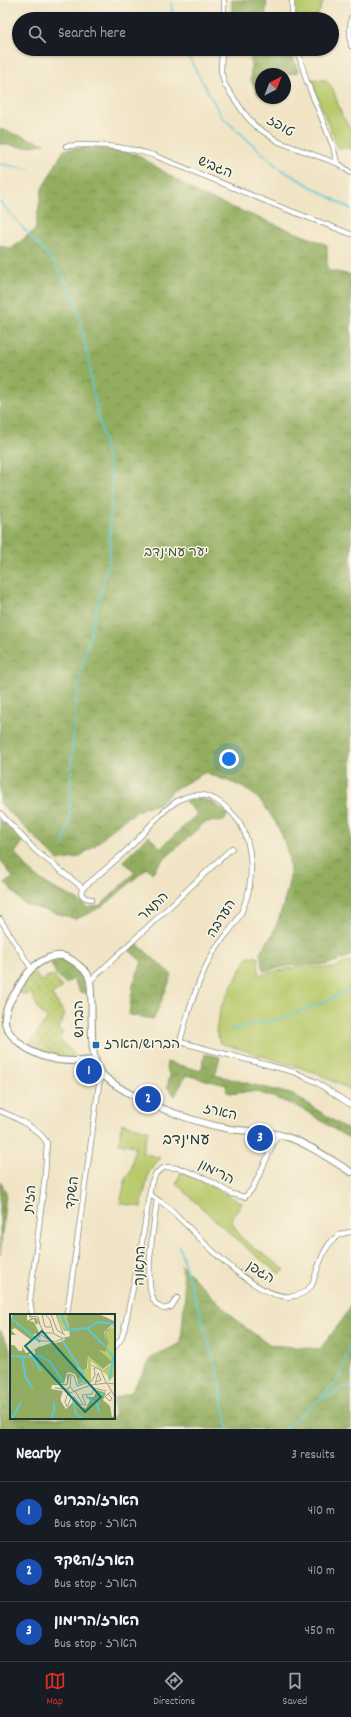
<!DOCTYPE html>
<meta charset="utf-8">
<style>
:root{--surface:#171b24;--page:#242831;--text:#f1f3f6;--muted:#9ea1a6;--line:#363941;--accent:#d93025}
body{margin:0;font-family:Dekko,"Playpen Sans Hebrew",sans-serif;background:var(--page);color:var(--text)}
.compass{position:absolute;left:255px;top:68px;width:36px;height:36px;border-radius:50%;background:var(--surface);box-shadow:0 1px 3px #0004;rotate:42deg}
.you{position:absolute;left:229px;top:759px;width:14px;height:14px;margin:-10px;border:3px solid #fff;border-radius:50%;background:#1a73e8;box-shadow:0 0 0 6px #1a73e833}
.badge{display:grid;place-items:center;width:26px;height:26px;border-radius:50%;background:var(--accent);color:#fff;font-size:13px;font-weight:700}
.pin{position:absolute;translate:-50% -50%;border:2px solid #fff;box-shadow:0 1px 4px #0006}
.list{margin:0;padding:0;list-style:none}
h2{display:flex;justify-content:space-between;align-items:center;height:52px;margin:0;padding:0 16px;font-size:17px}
h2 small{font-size:13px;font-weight:400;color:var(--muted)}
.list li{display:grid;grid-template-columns:26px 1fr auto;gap:12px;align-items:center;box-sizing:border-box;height:60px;padding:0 16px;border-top:1px solid var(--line)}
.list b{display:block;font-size:15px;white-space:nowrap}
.list p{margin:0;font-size:13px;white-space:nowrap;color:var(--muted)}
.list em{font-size:13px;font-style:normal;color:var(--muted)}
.icon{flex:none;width:22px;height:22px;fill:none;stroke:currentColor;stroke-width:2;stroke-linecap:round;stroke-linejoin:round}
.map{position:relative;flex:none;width:351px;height:1429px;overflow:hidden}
.search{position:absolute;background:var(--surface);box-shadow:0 1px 3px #0004;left:12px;right:12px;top:12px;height:44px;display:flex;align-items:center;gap:10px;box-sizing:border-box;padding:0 14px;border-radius:22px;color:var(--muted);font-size:15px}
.sheet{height:232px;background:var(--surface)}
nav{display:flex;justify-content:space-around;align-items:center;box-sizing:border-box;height:56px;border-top:1px solid var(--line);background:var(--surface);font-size:11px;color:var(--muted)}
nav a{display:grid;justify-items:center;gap:2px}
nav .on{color:var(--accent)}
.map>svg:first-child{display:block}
.grass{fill:#b8c96b;stroke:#6c8350}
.forest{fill:url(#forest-crowns);stroke:#58754a}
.park{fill:url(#park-dots);stroke:#6c8350}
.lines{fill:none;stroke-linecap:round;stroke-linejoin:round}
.stream{stroke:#5cc9d4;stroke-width:1.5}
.minor-casing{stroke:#88907c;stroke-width:6}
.tertiary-casing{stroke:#88907c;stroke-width:8}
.minor{stroke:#fff;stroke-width:4.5}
.tertiary{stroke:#fff;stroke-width:6}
.poi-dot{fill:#1f6fb2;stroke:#fcf5e5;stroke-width:1.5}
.labels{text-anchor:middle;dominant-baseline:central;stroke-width:3;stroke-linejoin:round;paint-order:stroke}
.street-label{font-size:14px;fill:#1f3d34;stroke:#fcf5e5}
.park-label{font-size:14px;fill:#3e593f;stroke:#fcf5e5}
.poi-label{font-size:14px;fill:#1f3d34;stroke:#fcf5e5;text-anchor:start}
.quarter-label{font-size:16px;fill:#1f3d34;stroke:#fcf5e5}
.inset-river{fill:none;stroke:#5cc9d4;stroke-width:2}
.inset-road{fill:none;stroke:#9ca18b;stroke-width:1}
.view{fill:#0f766e;fill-opacity:0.15;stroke:#0f766e;stroke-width:2}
.inset-edge{fill:none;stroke:#1f3d34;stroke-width:2}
</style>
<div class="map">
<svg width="351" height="1429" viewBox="0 0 351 1429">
<defs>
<pattern id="forest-crowns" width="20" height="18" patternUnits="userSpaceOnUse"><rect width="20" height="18" fill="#92ad5f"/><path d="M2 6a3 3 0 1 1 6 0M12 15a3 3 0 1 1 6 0" fill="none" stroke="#778e4f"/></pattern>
<pattern id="park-dots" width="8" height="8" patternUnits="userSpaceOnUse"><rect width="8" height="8" fill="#b8c96b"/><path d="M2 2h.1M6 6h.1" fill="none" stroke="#95a459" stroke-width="1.8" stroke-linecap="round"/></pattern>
</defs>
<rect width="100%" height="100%" fill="#fcf5e5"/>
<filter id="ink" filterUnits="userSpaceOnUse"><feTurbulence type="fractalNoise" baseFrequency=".025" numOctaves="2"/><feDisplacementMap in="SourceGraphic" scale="8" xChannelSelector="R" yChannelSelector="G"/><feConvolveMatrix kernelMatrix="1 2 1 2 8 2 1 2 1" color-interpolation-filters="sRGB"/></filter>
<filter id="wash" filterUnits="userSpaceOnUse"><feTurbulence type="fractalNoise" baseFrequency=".012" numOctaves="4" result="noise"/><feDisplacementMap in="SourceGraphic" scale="16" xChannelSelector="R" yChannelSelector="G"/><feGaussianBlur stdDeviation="0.9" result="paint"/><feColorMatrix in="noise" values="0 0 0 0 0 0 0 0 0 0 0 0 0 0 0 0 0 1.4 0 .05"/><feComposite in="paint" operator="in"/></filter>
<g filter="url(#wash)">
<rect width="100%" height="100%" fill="#f0e4c5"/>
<!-- grass -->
<path class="grass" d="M 295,0 L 324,0 L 316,19 L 294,19 Z
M 310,79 L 326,80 L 333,89 L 342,116 L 351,129 L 351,150 L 345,148 L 338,148 Z
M 248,956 L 258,957 L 259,975 L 297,967 L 333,968 L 351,961 L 351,1090 L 314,1072 L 220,1043 L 216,1031 L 221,1007 Z
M 122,1123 L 148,1130 L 142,1153 L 160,1158 L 149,1172 L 141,1207 L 120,1203 L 126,1178 L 131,1171 L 135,1146 L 119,1143 Z
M 181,1172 L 196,1178 L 242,1203 L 231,1220 L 240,1237 L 285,1270 L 280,1274 C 243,1247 209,1215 176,1183 Z"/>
<!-- forest -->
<path class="forest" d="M 232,0 L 267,0 L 265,19 L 232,19 Z
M 251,49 L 264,49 L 265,52 L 291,51 L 298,72 L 285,75 L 285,74 L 261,74 L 261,94 L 258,94 L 251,80 Z
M 0,129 L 45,144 L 24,147 L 0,144 Z
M 90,147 L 136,154 L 201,195 L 327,245 L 327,270 L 351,275 L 351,956 L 326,965 L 293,965 L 263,971 L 260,952 C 264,946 268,941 272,935 C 278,924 291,882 290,871 C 289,850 282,831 270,814 C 265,806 258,797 250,792 C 236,782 220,780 206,772 L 175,789 L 158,804 L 145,807 L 120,822 L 97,844 L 79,857 L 59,861 L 0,803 L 0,245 L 11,249 L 35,230 L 42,189 L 64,150 Z
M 198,798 L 212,802 L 228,814 L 224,821 L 205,822 L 161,862 L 152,873 L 147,868 L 106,904 L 90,913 L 76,919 L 24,904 L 5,883 L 13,878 L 0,859 L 0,819 L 23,842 L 15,853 C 23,863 33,875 44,882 C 58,893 74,894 87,908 L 101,905 L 135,872 L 123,861 L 149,836 L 161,848 L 197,814 L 185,802 Z
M 135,942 L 172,975 L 154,1019 L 129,1015 L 133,985 L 142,962 L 128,949 Z
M 59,959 C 76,958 83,980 86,993 L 80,992 L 73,979 L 65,984 L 57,976 L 51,963 Z
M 205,1054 L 220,1057 L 215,1075 L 294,1095 L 351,1132 L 351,1139 C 335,1131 321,1120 306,1111 C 290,1103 274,1097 257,1092 C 246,1089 238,1096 227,1092 L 226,1085 L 186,1075 L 175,1096 L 167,1087 L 170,1076 L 166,1067 L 167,1062 L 201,1071 Z
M 0,1181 L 6,1192 L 0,1255 Z
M 181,1265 L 237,1321 L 269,1345 L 320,1349 L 343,1319 L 351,1305 L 351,1429 L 0,1429 L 0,1330 L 11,1350 L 11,1418 L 114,1418 L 114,1398 L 131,1393 L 152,1357 L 181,1343 L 185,1293 Z"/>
<!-- park -->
<path class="park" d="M 33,968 L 40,981 L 53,975 L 62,988 L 52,995 L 65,1014 L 58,1030 L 63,1032 L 60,1039 L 77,1057 C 60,1061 43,1053 29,1044 L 47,1019 L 39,1011 L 31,993 L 25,995 L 21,993 L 31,970 Z"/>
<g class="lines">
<!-- stream -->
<path class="stream" d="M 171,0 L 173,19
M 184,49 L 222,117 L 280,169 L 351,209
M 0,164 L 29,169
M 0,202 L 55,264 L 75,299 L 89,361 L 93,392 L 113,483 L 110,517 L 110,554 L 84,659 L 77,693 L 72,754 L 69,824 L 63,846
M 229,1030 L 283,1018 L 329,1000 L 351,988
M 179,1246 L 217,1370 L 228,1429
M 322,1397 L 341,1377 L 351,1338
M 284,1429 L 320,1399 L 351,1385"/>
</g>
</g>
<g filter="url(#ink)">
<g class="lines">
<defs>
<path id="minor" d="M 224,0 L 224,19
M 351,18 L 350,33 L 351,46
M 292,19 L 292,0
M 222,49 L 221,71 L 225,85 L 244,113 L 255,126 L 279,142 L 339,164 L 351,173
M 297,49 L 307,82 L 333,146 L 337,163
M 66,146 C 97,143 124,146 153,155 L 278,206 L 351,234
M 0,813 L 36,851 L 83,888
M 92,899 C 87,899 82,898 81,892 L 83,888 C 99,874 116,861 131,846 C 153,825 181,779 216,800 C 226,806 234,814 240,823 C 253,846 254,879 245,903 C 239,922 225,935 214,951 C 198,979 188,1011 180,1042 L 294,1072 L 316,1082 L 351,1105
M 0,919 L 31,968
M 90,981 L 232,848
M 0,1111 C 13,1116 41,1130 47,1143 L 45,1176 L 30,1300 L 32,1315
M 150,1195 C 156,1199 164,1203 170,1209 C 195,1231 277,1330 312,1285 C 319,1266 325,1233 351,1232
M 157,1200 C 154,1223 145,1276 152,1296 C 154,1303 158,1307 164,1309 L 171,1307 L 177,1298
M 67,1314 L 99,1084 L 103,1075
M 114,1348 L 121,1339 L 124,1330 L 140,1255 L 151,1184 L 156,1173 L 165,1167 L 179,1168 L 205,1178 L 232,1194 L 245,1197 L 253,1188 L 278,1134"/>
<path id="tertiary" d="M 94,1060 C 65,1063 37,1061 15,1039 C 9,1033 4,1026 5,1018 C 5,1005 17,991 23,980 C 29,969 37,963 48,958 C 59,954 66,955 76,963 C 79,966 84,969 87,973 C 91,979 91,987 91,994 C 93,1013 88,1060 102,1074 C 127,1099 195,1123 230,1129 C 248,1132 269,1130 287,1137 C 309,1144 331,1160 351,1172"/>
</defs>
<!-- minor casing -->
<use href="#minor" class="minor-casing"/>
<!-- tertiary casing -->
<use href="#tertiary" class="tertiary-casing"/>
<!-- minor -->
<use href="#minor" class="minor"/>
<!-- tertiary -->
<use href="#tertiary" class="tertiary"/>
</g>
</g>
<!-- markers -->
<rect class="poi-dot" x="92" y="1041" width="8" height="8" rx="2"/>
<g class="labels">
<!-- street labels -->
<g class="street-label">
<text transform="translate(280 127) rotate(30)">טופז</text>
<text transform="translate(215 168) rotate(23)">הגביש</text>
<text transform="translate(154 907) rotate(-43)">התמר</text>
<text transform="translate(222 919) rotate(-58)">הערבה</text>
<text transform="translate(80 1019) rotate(-91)">הברוש</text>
<text transform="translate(220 1113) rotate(13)">הארז</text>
<text transform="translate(216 1173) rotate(27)">הרימון</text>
<text transform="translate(73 1193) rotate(-82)">השקד</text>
<text transform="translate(31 1199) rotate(-83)">הזית</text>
<text transform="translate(141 1266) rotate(-88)">התאנה</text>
<text transform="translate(260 1273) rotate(32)">הגפן</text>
</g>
<!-- park labels -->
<g class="park-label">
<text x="176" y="553">יער עמינדב</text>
</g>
<!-- poi labels -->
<g class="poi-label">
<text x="104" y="1045">הברוש/הארז</text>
</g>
<!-- quarter labels -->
<g class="quarter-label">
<text x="186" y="1140">עמינדב</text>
</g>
</g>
<!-- overview -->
<g transform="translate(10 1314)">
<rect width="105" height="105" fill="#f0e4c5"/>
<path d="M 46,0 L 57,0 L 59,17 L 54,17 ZM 104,14 L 105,61 L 99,67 L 97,61 L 81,47 L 81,67 L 68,70 L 67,66 L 73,59 L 68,56 L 69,52 L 74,57 L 78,54 L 78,42 L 93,56 L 102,49 L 90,35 L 96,38 L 96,16 Z" fill="#b8c96b"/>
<path d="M 3,0 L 17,0 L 17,7 L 20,5 L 26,4 L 28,9 L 26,11 L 24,5 L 19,7 L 24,8 L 31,25 L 25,19 L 21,26 L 5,14 L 1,16 L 6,21 L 1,21 L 0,8 ZM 57,0 L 91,1 L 105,8 L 94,18 L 97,29 L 96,38 L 90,36 L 102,48 L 93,55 L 78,42 L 77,54 L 74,57 L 68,52 L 68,56 L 73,59 L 68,66 L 65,60 L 59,58 L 57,59 L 54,69 L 44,69 L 57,70 L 57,61 L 60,60 L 57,71 L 42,71 L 41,75 L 53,77 L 50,86 L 56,95 L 65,86 L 70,93 L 76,94 L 80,86 L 76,83 L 84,83 L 87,76 L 96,79 L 93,86 L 100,92 L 102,103 L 105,102 L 105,90 L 105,105 L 0,105 L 0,31 L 4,31 L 9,37 L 12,37 L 12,33 L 16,39 L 23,37 L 19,41 L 25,43 L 25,36 L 28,33 L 54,27 L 55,24 L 60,23 Z" fill="#92ad5f"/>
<path class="inset-river" d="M 51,0 L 58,16 L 78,14 L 88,8 L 104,10M 2,5 L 30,28M 78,15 L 95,32M 52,26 L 73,59 L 69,70M 97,35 L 105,45M 0,42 L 16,43M 22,42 L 31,57M 17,43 L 31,42 L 41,49 L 53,68M 12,44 L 16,64 L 23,75M 100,65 L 103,44M 76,82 L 87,90M 63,85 L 66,100 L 74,105M 89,98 L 87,89 L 93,78M 0,102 L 1,87M 2,105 L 11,88M 41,105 L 44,97 L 44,88"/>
<path class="inset-road" d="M 19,0 L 21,4 L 27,5 L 34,19 L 43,19M 32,0 L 35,13 L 41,13M 35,0 L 40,6 L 44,20 L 52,24M 41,0 L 47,16 L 55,21M 46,0 L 53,19M 82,0 L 87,4 L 95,4M 19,2 L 28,3 L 30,10M 94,3 L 105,8M 57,4 L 61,12 L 85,5M 26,13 L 29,20 L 38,25M 25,21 L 30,27 L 44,27M 54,24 L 72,20 L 95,34 L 98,29 L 95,18 L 105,11M 24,36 L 54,24M 81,51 L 91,56 L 96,69M 82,67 L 85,61 L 84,54 L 87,54M 97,69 L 105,83 L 104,104M 57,70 L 59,60 L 64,62 L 67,72 L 82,67M 85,71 L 88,59 L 91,66 L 86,68M 60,73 L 61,61M 45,74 L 57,75M 64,77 L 60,73 L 57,75 L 60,79 L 81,71 L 97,69 L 105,70M 65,77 L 73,90M 0,78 L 25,82 L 33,78 L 32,82 L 36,79 L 39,83 L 37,91 L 34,92 L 33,88 L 34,85 L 37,87 L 36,91 L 34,88M 98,80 L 102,84 L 100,87 L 95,83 L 98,80 L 101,78M 72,81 L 82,80 L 84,74 L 96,77M 39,83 L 49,78 L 51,91 L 62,105M 57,93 L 61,84 L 64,83 L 71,91 L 76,91 L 72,81M 57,93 L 55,88 L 58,79M 79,105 L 89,99 L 92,105"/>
<path class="view" d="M 32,17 L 91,83 L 75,98 L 15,32 Z"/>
<rect width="105" height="105" class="inset-edge"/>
</g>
</svg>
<svg class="compass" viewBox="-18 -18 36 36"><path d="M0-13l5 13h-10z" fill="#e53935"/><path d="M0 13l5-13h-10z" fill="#9ea1a6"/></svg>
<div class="you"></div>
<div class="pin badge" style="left:89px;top:1071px;background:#1a4fb4">1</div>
<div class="pin badge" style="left:148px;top:1099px;background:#1a4fb4">2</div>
<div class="pin badge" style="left:260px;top:1138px;background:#1a4fb4">3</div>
<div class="search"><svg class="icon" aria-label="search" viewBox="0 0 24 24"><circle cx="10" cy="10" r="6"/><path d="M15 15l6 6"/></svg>Search here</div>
</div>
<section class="sheet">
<h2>Nearby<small>3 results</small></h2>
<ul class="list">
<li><span class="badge" style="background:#1a4fb4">1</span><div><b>הארז/הברוש</b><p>Bus stop · הארז</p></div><em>410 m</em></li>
<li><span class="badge" style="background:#1a4fb4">2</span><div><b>הארז/השקד</b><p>Bus stop · הארז</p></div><em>410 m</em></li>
<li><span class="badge" style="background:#1a4fb4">3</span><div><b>הארז/הרימון</b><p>Bus stop · הארז</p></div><em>450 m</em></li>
</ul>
</section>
<nav>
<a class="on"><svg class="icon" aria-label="map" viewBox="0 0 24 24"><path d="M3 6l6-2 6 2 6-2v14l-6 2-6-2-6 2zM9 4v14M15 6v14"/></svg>Map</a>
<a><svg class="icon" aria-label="directions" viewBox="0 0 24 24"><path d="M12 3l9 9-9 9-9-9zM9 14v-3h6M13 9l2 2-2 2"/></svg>Directions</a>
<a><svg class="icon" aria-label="saved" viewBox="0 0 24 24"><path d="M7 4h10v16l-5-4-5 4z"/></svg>Saved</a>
</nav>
